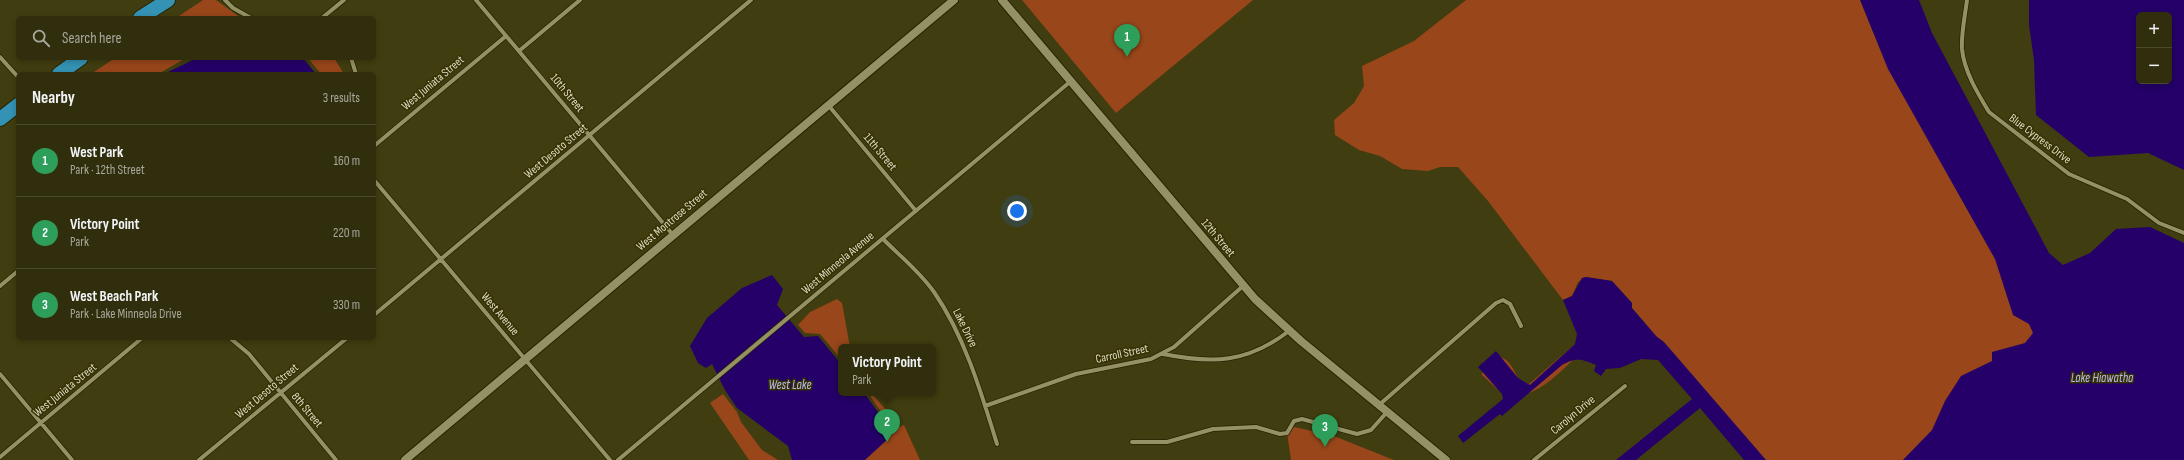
<!DOCTYPE html>
<meta charset="utf-8">
<style>
:root{--surface:#302e0c;--page:#383615;--text:#f1f3f6;--muted:#a8a89d;--line:#4b4a2d;--accent:#8c9099}
body{margin:0;font-family:"Sofia Sans Condensed",sans-serif;background:var(--page);color:var(--text)}
.controls{position:absolute;right:12px;top:12px;display:grid;overflow:hidden;border-radius:6px;box-shadow:0 2px 6px #0003}
.controls button{width:36px;height:36px;display:grid;place-items:center;padding:0;border:0;border-bottom:1px solid var(--line);background:var(--surface);color:var(--text);font:20px sans-serif}
.you{position:absolute;left:1017px;top:211px;width:14px;height:14px;margin:-10px;border:3px solid #fff;border-radius:50%;background:#1a73e8;box-shadow:0 0 0 6px #1a73e833}
.badge{display:grid;place-items:center;width:26px;height:26px;border-radius:50%;background:var(--accent);color:#fff;font-size:13px;font-weight:700}
.pin{position:absolute;translate:-50% -33px;filter:drop-shadow(0 1px 2px #0008)}
.pin::after{content:'';position:absolute;top:21px;width:14px;height:12px;background:inherit;clip-path:polygon(0 0,100% 0,50% 100%)}
.popup{position:absolute;left:838px;top:344px;width:98px;height:52px;box-sizing:border-box;display:grid;place-content:center;border-radius:6px;background:var(--surface);filter:drop-shadow(0 1px 3px #0005);font-size:13px;white-space:nowrap;color:var(--muted)}
.popup b{font-size:15px;color:var(--text)}
.popup::after{content:'';position:absolute;left:50%;top:100%;margin-left:-8px;border:8px solid transparent;border-top-color:var(--surface)}
.list{margin:0;padding:0;list-style:none}
h2{display:flex;justify-content:space-between;align-items:center;height:52px;margin:0;padding:0 16px;font-size:17px}
h2 small{font-size:13px;font-weight:400;color:var(--muted)}
.list li{display:grid;grid-template-columns:26px 1fr auto;gap:12px;align-items:center;box-sizing:border-box;height:72px;padding:0 16px;border-top:1px solid var(--line)}
.list b{display:block;font-size:15px;white-space:nowrap}
.list p{margin:0;font-size:13px;white-space:nowrap;color:var(--muted)}
.list em{font-size:13px;font-style:normal;color:var(--muted)}
.icon{flex:none;width:22px;height:22px;fill:none;stroke:currentColor;stroke-width:2;stroke-linecap:round;stroke-linejoin:round}
.map{position:relative;flex:none;width:2184px;height:460px;overflow:hidden}
.search{position:absolute;background:var(--surface);box-shadow:0 2px 6px #0003;left:16px;top:16px;width:360px;height:44px;display:flex;align-items:center;gap:10px;box-sizing:border-box;padding:0 14px;border-radius:6px;color:var(--muted);font-size:15px}
.panel{position:absolute;background:var(--surface);box-shadow:0 2px 6px #0003;left:16px;top:72px;width:360px;height:268px;border-radius:6px}
.map>svg:first-child{display:block}
.green{fill:#98461a}
.water{fill:#240068;fill-rule:evenodd}
.lines{fill:none;stroke-linecap:round;stroke-linejoin:round}
.street-casing{stroke:#262302;stroke-width:5.5}
.secondary-casing{stroke:#262302;stroke-width:10}
.highway-casing{stroke:#262302;stroke-width:16}
.street{stroke:#949164;stroke-width:4}
.secondary{stroke:#949164;stroke-width:8}
.highway{stroke:#3493b4;stroke-width:14}
.labels{text-anchor:middle;dominant-baseline:central;stroke-width:3;stroke-linejoin:round;paint-order:stroke}
.street-label{font-size:12px;fill:#dfdec6;stroke:#363203}
.water-label{font-size:13px;font-style:italic;fill:#bbbaef;stroke:#363203}
</style>
<div class="map">
<svg width="2184" height="460" viewBox="0 0 2184 460">
<rect width="100%" height="100%" fill="#403d10"/>
<!-- green -->
<path class="green" d="M 203,0 L 216,0 L 241,18 L 176,18 Z
M 1022,0 L 1253,0 L 1116,113 Z
M 1466,0 L 1879,0 L 2049,324 L 1929,460 L 1762,460 L 1632,308 L 1632,303 L 1612,281 L 1586,277 L 1578,282 L 1572,296 L 1563,300 L 1488,201 L 1458,167 L 1440,167 L 1428,171 L 1402,169 L 1380,156 L 1359,150 L 1335,135 L 1334,120 L 1354,103 L 1364,86 L 1362,66 L 1414,41 Z
M 115,58 L 186,58 L 158,74 L 91,74 Z
M 308,58 L 334,58 L 344,74 L 321,74 Z
M 837,299 L 842,303 L 850,347 L 841,347 L 841,359 L 820,334 L 805,333 L 798,325 L 810,312 Z
M 1575,344 L 1575,358 C 1555,377 1541,392 1513,398 L 1496,388 L 1482,375 L 1483,362 C 1505,350 1511,363 1519,381 L 1529,384 Z
M 868,393 L 871,393 L 898,423 L 891,426 Z
M 723,394 L 737,412 L 741,422 L 762,450 L 778,460 L 749,460 L 710,403 Z
M 904,425 L 920,460 L 821,460 Z
M 1290,426 L 1334,436 L 1394,460 L 1291,460 L 1287,433 Z"/>
<!-- water -->
<path class="water" d="M 1860,0 L 1919,0 L 1932,33 L 2049,253 L 2063,265 L 2090,253 L 2116,229 L 2150,227 L 2184,243 L 2184,460 L 1903,460 L 1932,430 L 1945,401 L 1961,376 L 1992,361 L 1992,352 L 2025,343 L 2033,333 L 2029,324 L 2013,315 L 1995,259 L 1888,69 Z
M 2029,0 L 2184,0 L 2184,170 L 2148,153 L 2089,157 L 2036,115 L 2034,60 L 2029,25 ZM 2139,15 L 2169,15 L 2169,81 L 2139,81 Z
M 197,58 L 303,58 L 316,74 L 164,74 Z
M 772,275 L 783,289 L 777,305 L 804,337 L 818,336 L 841,364 L 841,393 L 864,393 L 886,423 L 890,437 L 865,460 L 792,460 L 788,446 L 737,408 L 725,390 L 712,364 L 706,368 L 698,363 L 690,346 L 707,318 L 742,288 Z
M 1586,277 L 1612,281 L 1632,303 L 1632,308 L 1656,336 L 1664,342 L 1766,460 L 1744,460 L 1700,408 L 1636,460 L 1616,460 L 1692,399 L 1658,360 L 1641,359 L 1620,368 L 1606,369 L 1601,376 L 1594,371 L 1596,365 C 1582,359 1576,357 1562,365 L 1502,416 L 1500,414 L 1463,443 L 1458,436 L 1503,399 L 1502,394 L 1478,367 L 1496,351 L 1518,378 L 1530,385 L 1575,344 L 1577,334 L 1563,300 L 1572,296 L 1582,278 Z"/>
<g class="lines">
<defs>
<path id="street" d="M 225,0 L 233,8 L 251,18
M 476,0 L 673,235
M 1967,0 C 1965,16 1961,34 1962,49 C 1964,71 1978,94 1989,112 L 2069,174 L 2127,199 L 2159,223 L 2184,233
M 322,18 L 344,0
M 519,51 L 580,0
M 0,57 L 18,77
M 351,58 L 356,74
M 829,106 L 916,211
M 374,146 L 506,36
M 374,180 L 610,460
M 883,239 C 900,256 920,272 934,292 C 965,337 981,392 997,444
M 0,286 L 18,271
M 374,315 L 751,0
M 230,338 L 249,354 L 336,460
M 1163,354 C 1213,364 1247,363 1289,331
M 0,374 L 72,460
M 1379,405 L 1496,303 L 1503,300 L 1510,304 L 1521,326
M 985,406 L 1076,374 L 1151,359 L 1174,347 L 1243,286
M 1132,442 L 1167,442 L 1213,429 L 1256,427 L 1280,434 L 1287,433 L 1294,421 L 1302,419 L 1357,434 L 1371,430 L 1387,412
M 0,457 L 142,338
M 199,460 L 347,338
M 618,460 L 1071,81
M 1534,460 L 1625,386"/>
<path id="secondary" d="M 1002,0 L 1255,299 L 1301,341 L 1446,460
M 405,460 L 954,0"/>
<path id="highway" d="M 140,18 L 168,0
M 59,74 L 81,58
M 0,119 L 18,105"/>
</defs>
<!-- street casing -->
<use href="#street" class="street-casing"/>
<!-- secondary casing -->
<use href="#secondary" class="secondary-casing"/>
<!-- highway casing -->
<use href="#highway" class="highway-casing"/>
<!-- street -->
<use href="#street" class="street"/>
<!-- secondary -->
<use href="#secondary" class="secondary"/>
<!-- highway -->
<use href="#highway" class="highway"/>
</g>
<g class="labels">
<!-- street labels -->
<g class="street-label">
<text transform="translate(433 83) rotate(-40)">West Juniata Street</text>
<text transform="translate(567 93) rotate(50)">10th Street</text>
<text transform="translate(2040 139) rotate(37)">Blue Cypress Drive</text>
<text transform="translate(556 151) rotate(-40)">West Desoto Street</text>
<text transform="translate(880 152) rotate(50)">11th Street</text>
<text transform="translate(672 220) rotate(-40)">West Montrose Street</text>
<text transform="translate(1218 238) rotate(50)">12th Street</text>
<text transform="translate(838 263) rotate(-40)">West Minneola Avenue</text>
<text transform="translate(500 314) rotate(50)">West Avenue</text>
<text transform="translate(965 328) rotate(64)">Lake Drive</text>
<text transform="translate(1122 354) rotate(-12)">Carroll Street</text>
<text transform="translate(65 390) rotate(-39)">West Juniata Street</text>
<text transform="translate(267 391) rotate(-40)">West Desoto Street</text>
<text transform="translate(307 410) rotate(50)">8th Street</text>
<text transform="translate(1573 415) rotate(-40)">Carolyn Drive</text>
</g>
<!-- water labels -->
<g class="water-label">
<text x="2102" y="378">Lake Hiawatha</text>
<text x="790" y="385">West Lake</text>
</g>
</g>
</svg>
<div class="controls">
<button>+</button>
<button>−</button>
</div>
<div class="you"></div>
<div class="pin badge" style="left:1127px;top:57px;background:#2e9e5b">1</div>
<div class="pin badge" style="left:887px;top:442px;background:#2e9e5b">2</div>
<div class="popup"><b>Victory Point</b>Park</div>
<div class="pin badge" style="left:1325px;top:447px;background:#2e9e5b">3</div>
<div class="search"><svg class="icon" aria-label="search" viewBox="0 0 24 24"><circle cx="10" cy="10" r="6"/><path d="M15 15l6 6"/></svg>Search here</div>
<section class="panel">
<h2>Nearby<small>3 results</small></h2>
<ul class="list">
<li><span class="badge" style="background:#2e9e5b">1</span><div><b>West Park</b><p>Park · 12th Street</p></div><em>160 m</em></li>
<li><span class="badge" style="background:#2e9e5b">2</span><div><b>Victory Point</b><p>Park</p></div><em>220 m</em></li>
<li><span class="badge" style="background:#2e9e5b">3</span><div><b>West Beach Park</b><p>Park · Lake Minneola Drive</p></div><em>330 m</em></li>
</ul>
</section>
</div>
